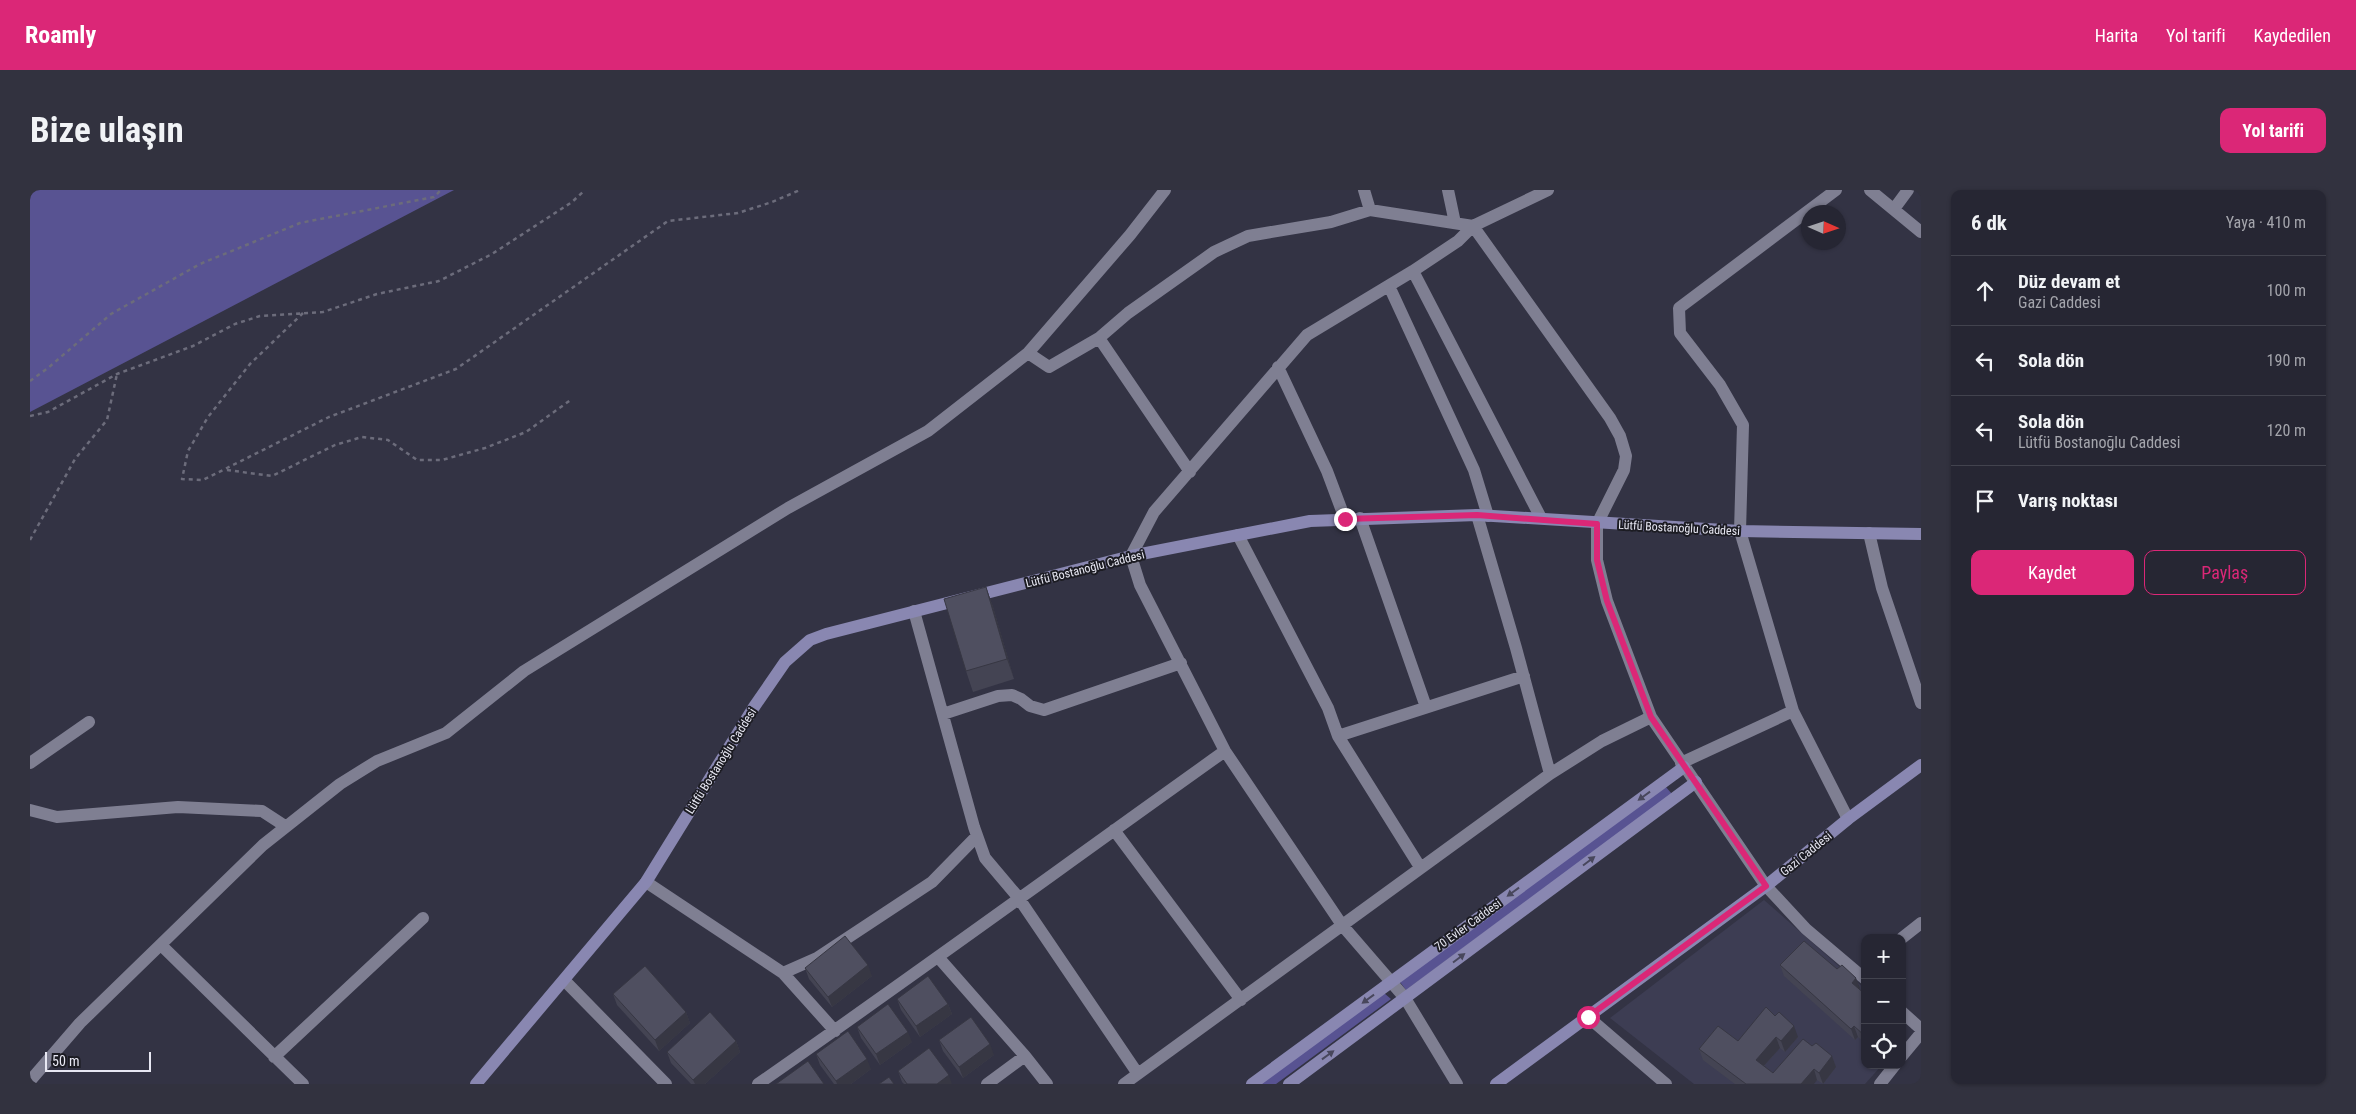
<!DOCTYPE html>
<html lang="tr">
<meta charset="utf-8">
<style>
:root{--surface:#262633;--page:#32323f;--text:#f1f3f6;--muted:#a4a5ac;--line:#42434e;--accent:#db2777}
body{margin:0;font-family:"Roboto Condensed",sans-serif;background:var(--page);color:var(--text)}
.controls{position:absolute;right:15px;bottom:15px;display:grid;overflow:hidden;border-radius:10px;box-shadow:0 1px 4px #0004}
.controls button{width:45px;height:45px;display:grid;place-items:center;padding:0;border:0;border-bottom:1px solid var(--line);background:var(--surface);color:var(--text);font:25px sans-serif}
.compass{position:absolute;left:1771px;top:15px;width:45px;height:45px;border-radius:50%;background:var(--surface);box-shadow:0 1px 4px #0004;rotate:93deg}
.scale{position:absolute;left:15px;bottom:12px;width:106px;box-sizing:border-box;padding-left:5px;border:2px solid #e8e8f3;border-top:0;font-size:14px;line-height:18px;white-space:nowrap;color:#e8e8f3;-webkit-text-stroke:4px #1c1c23;paint-order:stroke}
.stop{position:absolute;width:15px;height:15px;margin:-11px;border:4px solid #db2777;border-radius:50%;background:#fff}
.stop.end{background:#db2777;border-color:#fff;box-shadow:0 1px 5px #0008}
.list{margin:0;padding:0;list-style:none}
h2{display:flex;justify-content:space-between;align-items:center;height:65px;margin:0;padding:0 20px;font-size:21px}
h2 small{font-size:16px;font-weight:400;color:var(--muted)}
.list li{display:grid;grid-template-columns:32px 1fr auto;gap:15px;align-items:center;box-sizing:border-box;height:70px;padding:0 20px;border-top:1px solid var(--line)}
.list b{display:block;font-size:19px;white-space:nowrap}
.list p{margin:0;font-size:16px;white-space:nowrap;color:var(--muted)}
.list em{font-size:16px;font-style:normal;color:var(--muted)}
.actions{display:flex;gap:10px;padding:15px 20px}
.actions a{flex:1;padding:11px 0;border:1px solid var(--accent);border-radius:10px;text-align:center;font-size:18px;color:var(--accent)}
.actions .main{background:var(--accent);color:#fff}
.icon{flex:none;width:28px;height:28px;fill:none;stroke:currentColor;stroke-width:2;stroke-linecap:round;stroke-linejoin:round}
.map{position:relative;flex:none;width:1891px;height:894px;overflow:hidden;border-radius:10px}
header{display:flex;align-items:center;gap:30px;box-sizing:border-box;height:70px;padding:0 25px;background:var(--accent);color:#fff}
header strong{font-size:24px}
nav{display:flex;gap:28px;margin-inline-start:auto;font-size:18px}
.intro{display:flex;align-items:center;justify-content:space-between;box-sizing:border-box;height:120px;padding:0 30px}
h1{margin:0;font-size:35px}
.button{padding:12px 22px;border-radius:10px;background:var(--accent);color:#fff;font-size:18px;font-weight:700}
main{display:flex;gap:30px;padding:0 30px}
aside{flex:1;background:var(--surface);border-radius:10px;box-shadow:0 1px 4px #0004}
.map>svg:first-child{display:block}
.built{fill:#3d3d53}
.green{fill:#585392}
.lines{fill:none;stroke-linecap:round;stroke-linejoin:round}
.path{stroke:#6c6c7b;stroke-width:2.5;stroke-dasharray:4 4;stroke-linecap:butt}
.street{stroke:#7f7f92;stroke-width:12}
.secondary{stroke:#8987b1;stroke-width:12}
.wall{fill:#444453}
.shaded-wall{fill:#373743}
.building{fill:#4f4f60;stroke:#373743}
.oneway{fill:#48475c}
.route{stroke:#db2777;stroke-width:6}
.labels{text-anchor:middle;dominant-baseline:central;stroke-width:4;stroke-linejoin:round;paint-order:stroke}
.street-label{font-size:12px;fill:#e8e8f3;stroke:#1c1c23}
</style>
<header>
<strong>Roamly</strong>
<nav><a>Harita</a><a>Yol tarifi</a><a>Kaydedilen</a></nav>
</header>
<div class="intro"><h1>Bize ulaşın</h1><a class="button">Yol tarifi</a></div>
<main>
<div class="map">
<svg width="1891" height="894" viewBox="0 0 1891 894">
<rect width="100%" height="100%" fill="#334"/>
<!-- built -->
<path class="built" d="M 1734,710 L 1835,799 L 1835,875 L 1852,875 L 1835,894 L 1664,894 L 1580,828 Z"/>
<!-- green -->
<path class="green" d="M 0,0 L 424,0 L 0,222 Z
M 1635,596 L 1642,604 L 1376,800 L 1370,792 Z
M 1354,803 L 1361,809 L 1246,894 L 1230,894 Z"/>
<g class="lines">
<!-- path -->
<path class="path" d="M 273,123 L 220,174 L 178,227 L 158,261 L 152,289 L 173,290 L 299,227 L 426,179 L 638,31 L 708,23 L 742,12 L 770,0
M 0,191 L 18,178 L 81,124 L 170,74 L 270,33 L 404,7 L 411,0
M 0,226 L 18,222 L 87,184 L 163,156 L 205,134 L 230,126 L 293,122 L 347,104 L 409,91 L 462,64 L 542,12 L 555,0
M 197,280 L 242,286 L 305,255 L 332,247 L 358,250 L 387,270 L 412,270 L 455,258 L 496,242 L 542,209
M 0,350 L 45,269 L 77,230 L 87,184"/>
<!-- street -->
<path class="street" d="M 1334,0 L 1340,20
M 1418,0 L 1425,33
M 1806,0 L 1649,118 L 1650,143 L 1690,195 L 1713,235 L 1710,341 L 1763,521 L 1818,629
M 1840,0 L 1891,42
M 1864,19 L 1878,0
M 1383,81 L 1511,328
M 1359,96 L 1444,280 L 1458,326
M 1069,148 L 1160,282
M 998,163 L 1019,177 L 1069,148 L 1098,123 L 1184,62 L 1218,46 L 1301,32 L 1340,20 L 1443,36 L 1580,228 L 1590,246 L 1596,266 L 1594,280 L 1567,334 L 1567,370 L 1577,411 L 1621,527 L 1736,696 L 1776,739 L 1835,789
M 1248,177 L 1297,281 L 1315,329
M 1447,325 L 1486,458 L 1520,584
M 1330,328 L 1396,517
M 1839,343 L 1852,398 L 1891,513
M 1208,345 L 1298,518 L 1308,546 L 1390,677
M 884,421 L 944,637 L 955,668 L 988,707 L 1108,884
M 913,524 L 968,506 L 982,505 L 991,509 L 1000,516 L 1014,520 L 1151,473
M 1308,546 L 1494,486
M 0,573 L 59,532
M 1651,573 L 1763,521
M 0,620 L 27,627 L 148,617 L 232,621 L 255,636
M 1084,640 L 1211,810
M 616,692 L 753,783 L 805,841
M 1872,748 L 1891,733
M 131,755 L 273,894
M 908,767 L 995,866 L 1017,894
M 753,783 L 787,768 L 902,692 L 947,646
M 535,791 L 636,894
M 1872,822 L 1891,839
M 1558,827 L 1636,894
M 1872,866 L 1891,843
M 244,867 L 393,728
M 0,891 L 50,833 L 233,655 L 310,594 L 347,571 L 416,543 L 494,481 L 758,318 L 898,241 L 998,163 L 1100,45 L 1135,0
M 728,894 C 885,785 1039,672 1195,561
M 957,894 L 995,866
M 1094,894 L 1520,584 L 1572,551 L 1621,527
M 1427,894 L 1375,808 L 1312,735 L 1195,561 L 1110,395 L 1101,366 L 1124,322 L 1277,145 L 1383,81 L 1428,51 L 1443,36 L 1518,0
M 1850,894 L 1865,875"/>
<!-- secondary -->
<path class="secondary" d="M 446,894 L 616,692 L 724,517 L 755,472 L 780,450 L 796,444 L 1101,366 L 1280,331 L 1447,325 L 1710,341 L 1891,344
M 1222,894 L 1654,577
M 1259,894 L 1666,592
M 1466,894 L 1736,696 L 1818,629 L 1891,575"/>
</g>
<!-- wall -->
<path class="wall" d="M 956,397 L 963,417 L 984,489 L 943,502 L 936,481 Z
M 1750,775 L 1830,798 L 1829,799 L 1835,804 L 1835,853 L 1828,847 L 1825,850 L 1754,786 Z
M 775,778 L 842,786 L 802,817 L 779,789 Z
M 583,804 L 656,822 L 660,833 L 629,861 L 587,815 Z
M 867,809 L 918,814 L 922,824 L 890,847 L 871,820 Z
M 1745,826 L 1768,847 L 1755,862 L 1750,858 L 1734,876 L 1743,883 L 1782,856 L 1802,866 L 1806,877 L 1793,894 L 1787,890 L 1784,894 L 1705,894 L 1673,870 L 1669,859 L 1708,851 Z
M 827,837 L 882,852 L 850,875 L 831,848 Z
M 909,850 L 964,865 L 933,888 L 913,861 Z
M 706,851 L 710,862 L 675,894 L 661,894 L 641,873 L 637,862 Z
M 786,864 L 841,879 L 821,894 L 804,894 L 790,875 Z
M 868,881 L 922,894 L 874,894 L 872,892 Z"/>
<!-- shaded-wall -->
<path class="shaded-wall" d="M 956,397 L 963,417 L 984,489 L 977,469 Z
M 838,775 L 842,786 L 802,817 L 798,807 Z
M 1826,788 L 1830,798 L 1826,803 L 1822,793 Z
M 918,814 L 922,824 L 890,847 L 886,836 Z
M 656,822 L 660,833 L 629,861 L 625,850 Z
M 1764,836 L 1768,847 L 1755,862 L 1751,851 Z
M 1824,836 L 1828,847 L 1825,850 L 1821,839 Z
M 878,842 L 882,852 L 850,875 L 846,864 Z
M 1746,847 L 1750,858 L 1730,880 L 1726,870 Z
M 706,851 L 710,862 L 675,894 L 665,894 L 663,890 Z
M 960,854 L 964,865 L 933,888 L 929,877 Z
M 1802,866 L 1806,877 L 1793,894 L 1789,883 Z
M 837,869 L 841,879 L 821,894 L 807,894 L 806,891 Z
M 1784,879 L 1787,890 L 1784,894 L 1771,894 Z
M 919,885 L 922,894 L 907,894 Z"/>
<!-- building -->
<path class="building" d="M 956,397 L 977,469 L 936,481 L 914,409 Z
M 815,746 L 838,775 L 798,807 L 775,778 Z
M 1774,751 L 1807,779 L 1812,775 L 1826,788 L 1822,793 L 1835,804 L 1835,846 L 1824,836 L 1821,839 L 1750,775 Z
M 615,776 L 656,822 L 625,850 L 583,804 Z
M 898,786 L 918,814 L 886,836 L 867,809 Z
M 858,814 L 878,842 L 846,864 L 827,837 Z
M 1736,817 L 1745,826 L 1749,822 L 1764,836 L 1751,851 L 1746,847 L 1726,870 L 1743,883 L 1773,849 L 1782,856 L 1786,853 L 1802,866 L 1789,883 L 1784,879 L 1771,894 L 1716,894 L 1669,859 L 1688,836 L 1708,851 Z
M 680,822 L 706,851 L 663,890 L 637,862 Z
M 941,827 L 960,854 L 929,877 L 909,850 Z
M 818,841 L 837,869 L 806,891 L 786,864 Z
M 899,858 L 919,885 L 907,894 L 877,894 L 868,881 Z
M 778,871 L 794,894 L 746,894 Z
M 859,887 L 864,894 L 849,894 Z"/>
<!-- one-way arrows -->
<defs><path id="oneway-solid" d="M-6-.8H1V-3.2L6.5 0L1 3.2V.8H-6Z" transform="scale(1.25)"/></defs>
<g class="oneway">
<use href="#oneway-solid" transform="translate(1614 606) rotate(144)"/>
<use href="#oneway-solid" transform="translate(1559 671) rotate(-37)"/>
<use href="#oneway-solid" transform="translate(1483 702) rotate(144)"/>
<use href="#oneway-solid" transform="translate(1429 768) rotate(-37)"/>
<use href="#oneway-solid" transform="translate(1338 809) rotate(144)"/>
<use href="#oneway-solid" transform="translate(1298 865) rotate(-36)"/>
</g>
<g class="lines">
<!-- route -->
<path class="route" d="M 1315,329 L 1447,325 L 1567,334 L 1567,370 L 1577,411 L 1621,527 L 1736,696 L 1558,827"/>
</g>
<g class="labels">
<!-- street labels -->
<g class="street-label">
<text transform="translate(1649 338) rotate(3)">Lütfü Bostanoğlu Caddesi</text>
<text transform="translate(1055 379) rotate(-14)">Lütfü Bostanoğlu Caddesi</text>
<text transform="translate(691 571) rotate(-58)">Lütfü Bostanoğlu Caddesi</text>
<text transform="translate(1776 664) rotate(-39)">Gazi Caddesi</text>
<text transform="translate(1438 735) rotate(-36)">70 Evler Caddesi</text>
</g>
</g>
</svg>
<div class="controls">
<button>+</button>
<button>−</button>
<button><svg class="icon" aria-label="locate" viewBox="0 0 24 24"><circle cx="12" cy="12" r="6"/><path d="M12 2v4M12 18v4M2 12h4M18 12h4"/></svg></button>
</div>
<svg class="compass" viewBox="-18 -18 36 36"><path d="M0-13l5 13h-10z" fill="#e53935"/><path d="M0 13l5-13h-10z" fill="#a4a5ac"/></svg>
<div class="scale">50 m</div>
<div class="stop" style="left:1558px;top:827px"></div>
<div class="stop end" style="left:1315px;top:329px"></div>
</div>
<aside>
<h2>6 dk<small>Yaya · 410 m</small></h2>
<ul class="list">
<li><svg class="icon" aria-label="ahead" viewBox="0 0 24 24"><path d="M12 20V5M6 11l6-6 6 6"/></svg><div><b>Düz devam et</b><p>Gazi Caddesi</p></div><em>100 m</em></li>
<li><svg class="icon" aria-label="left" viewBox="0 0 24 24"><path d="M17 20v-9H6M10 6l-5 5 5 5"/></svg><div><b>Sola dön</b></div><em>190 m</em></li>
<li><svg class="icon" aria-label="left" viewBox="0 0 24 24"><path d="M17 20v-9H6M10 6l-5 5 5 5"/></svg><div><b>Sola dön</b><p>Lütfü Bostanoğlu Caddesi</p></div><em>120 m</em></li>
<li><svg class="icon" aria-label="arrive" viewBox="0 0 24 24"><path d="M6 21V4h12l-3 4 3 4H6"/></svg><div><b>Varış noktası</b></div></li>
</ul>
<div class="actions"><a class="main">Kaydet</a><a>Paylaş</a></div>
</aside>
</main>
